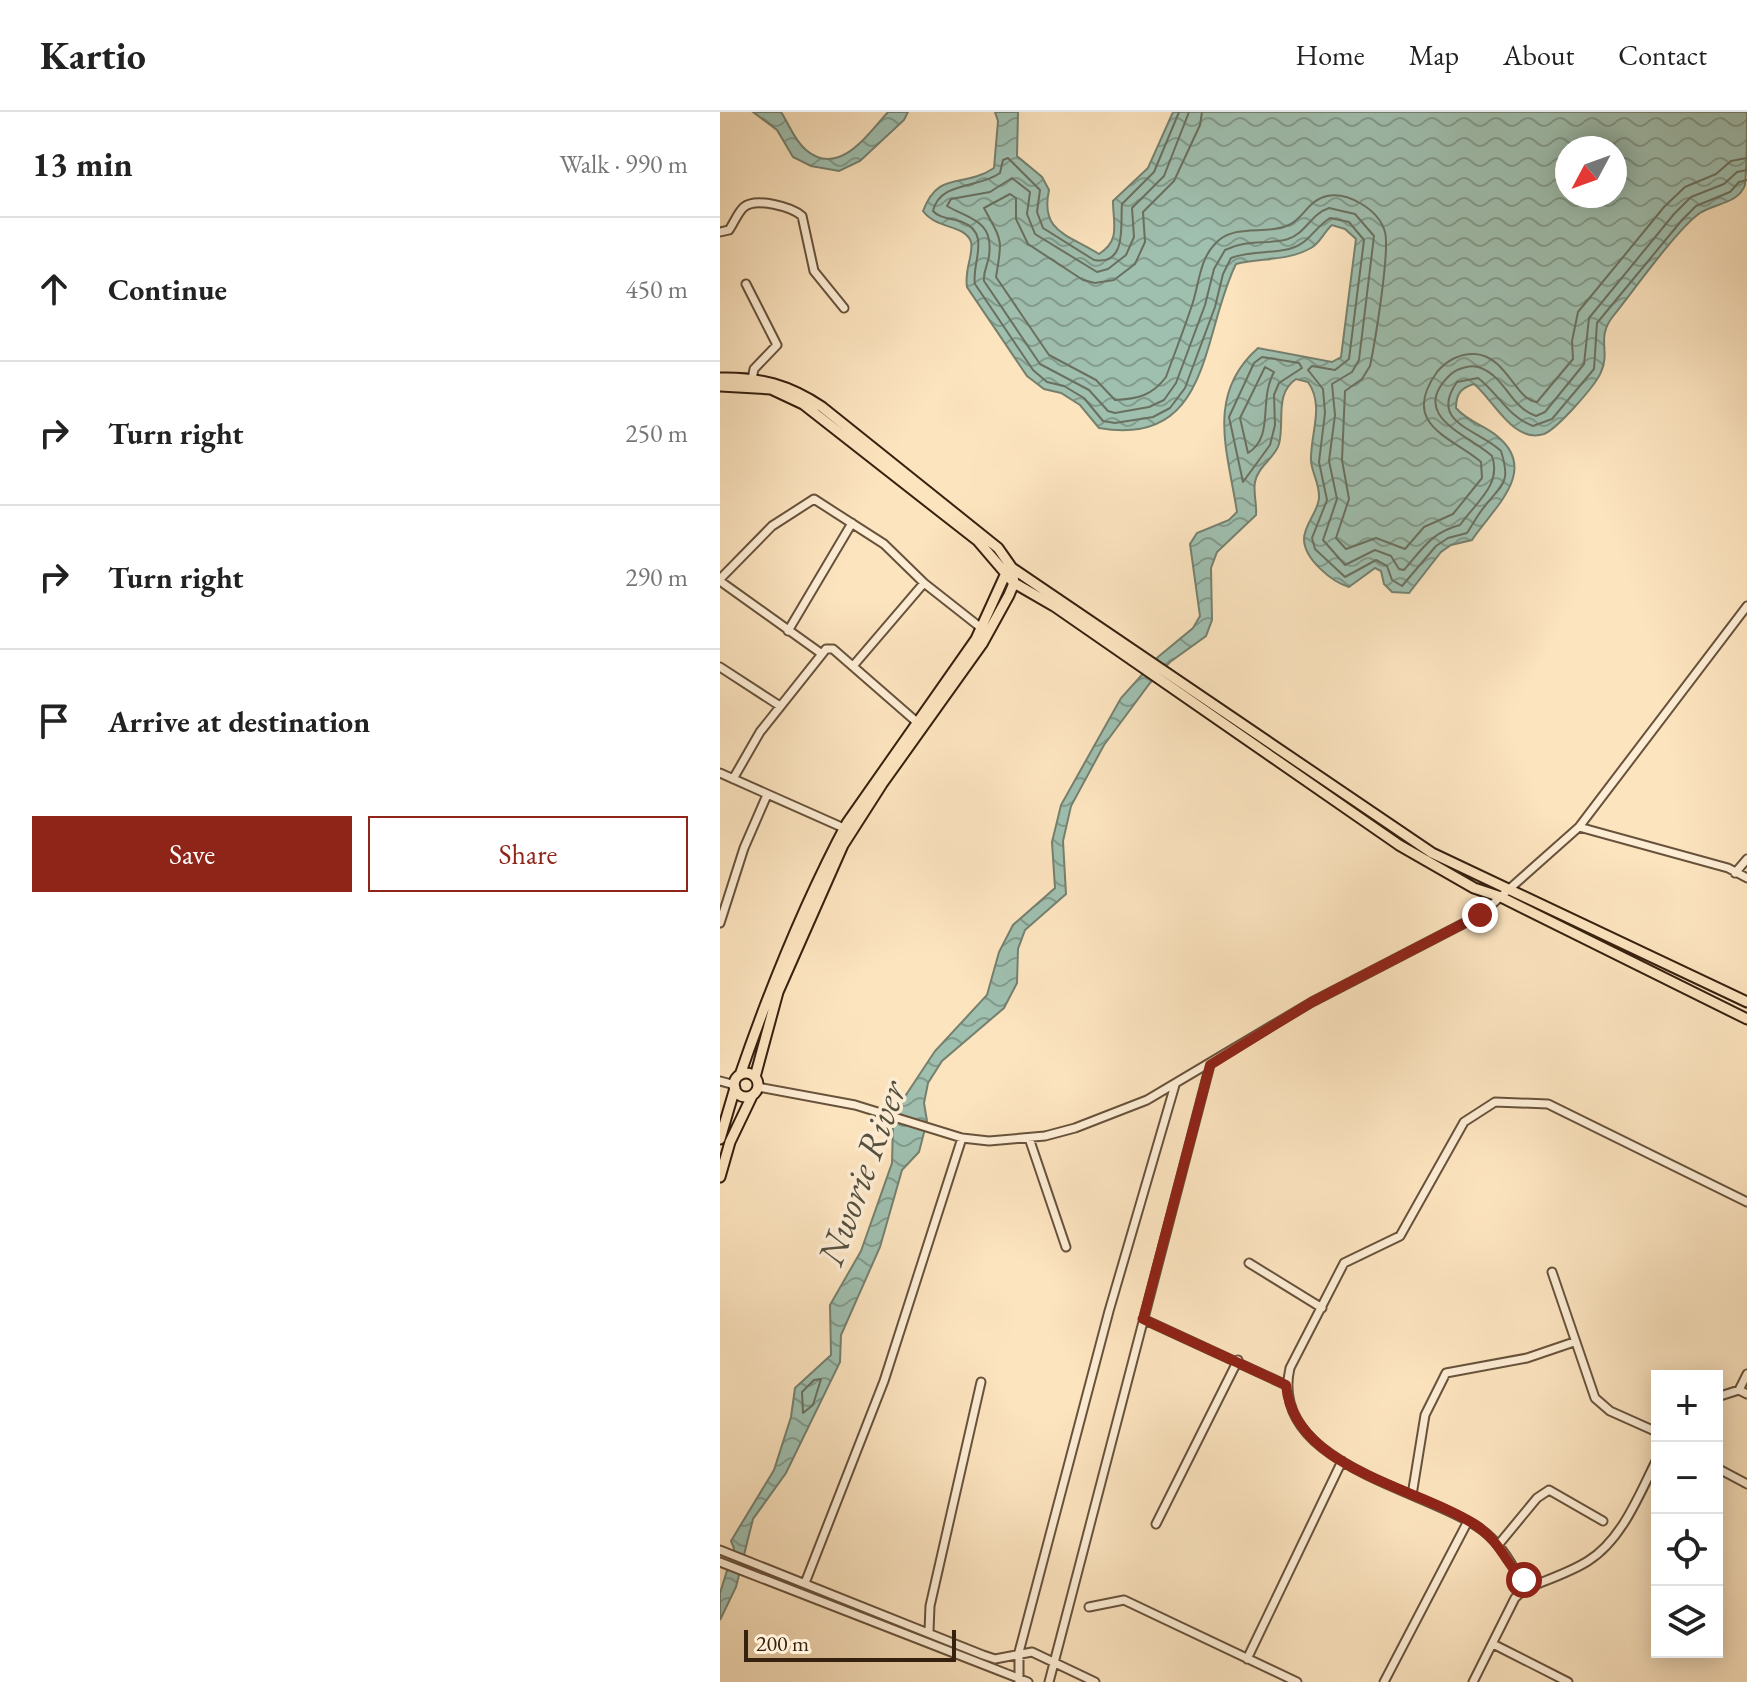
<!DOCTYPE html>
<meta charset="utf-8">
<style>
:root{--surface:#fff;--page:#f6f6f6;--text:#222;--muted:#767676;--line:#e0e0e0;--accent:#8f2418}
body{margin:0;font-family:"EB Garamond",serif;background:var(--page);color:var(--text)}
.controls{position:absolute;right:24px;bottom:24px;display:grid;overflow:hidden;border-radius:0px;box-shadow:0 4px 20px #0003}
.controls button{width:72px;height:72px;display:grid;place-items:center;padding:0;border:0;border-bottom:2px solid var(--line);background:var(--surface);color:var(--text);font:40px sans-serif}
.compass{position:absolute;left:835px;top:24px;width:72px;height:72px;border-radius:50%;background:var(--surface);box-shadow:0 4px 20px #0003;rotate:229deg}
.scale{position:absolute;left:24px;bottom:20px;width:212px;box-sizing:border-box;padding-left:8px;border:4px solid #36210f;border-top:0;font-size:22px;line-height:28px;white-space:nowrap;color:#36210f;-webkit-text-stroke:6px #fdedd5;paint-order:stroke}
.stop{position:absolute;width:24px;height:24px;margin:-18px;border:6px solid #8f2418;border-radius:50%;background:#fff}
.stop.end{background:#8f2418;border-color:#fff;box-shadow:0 2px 8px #0008}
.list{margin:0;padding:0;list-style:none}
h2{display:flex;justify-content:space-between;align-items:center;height:104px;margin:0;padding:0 32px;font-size:34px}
h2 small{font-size:26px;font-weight:400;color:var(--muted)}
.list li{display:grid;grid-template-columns:52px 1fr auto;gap:24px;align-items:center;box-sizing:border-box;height:144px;padding:0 32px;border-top:2px solid var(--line)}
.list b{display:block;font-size:30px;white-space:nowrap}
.list em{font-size:26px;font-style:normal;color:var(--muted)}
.actions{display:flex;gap:16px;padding:24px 32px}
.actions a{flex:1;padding:18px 0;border:2px solid var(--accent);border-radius:0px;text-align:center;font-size:28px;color:var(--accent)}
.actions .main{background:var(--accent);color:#fff}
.icon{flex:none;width:44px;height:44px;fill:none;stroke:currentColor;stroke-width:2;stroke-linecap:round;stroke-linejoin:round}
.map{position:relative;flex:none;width:1027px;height:1570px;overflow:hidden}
header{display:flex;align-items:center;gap:48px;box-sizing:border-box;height:112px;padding:0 40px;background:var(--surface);border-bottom:2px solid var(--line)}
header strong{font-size:38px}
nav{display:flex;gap:44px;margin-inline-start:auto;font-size:28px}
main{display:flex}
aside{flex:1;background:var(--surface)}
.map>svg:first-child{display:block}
.water{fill:url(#water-waves);stroke:#75806f;stroke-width:2;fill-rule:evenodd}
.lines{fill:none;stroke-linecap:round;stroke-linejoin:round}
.shore{stroke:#6a705f;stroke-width:2}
.minor-casing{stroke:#68523b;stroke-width:11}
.major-casing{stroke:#36210f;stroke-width:13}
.minor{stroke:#fdedd5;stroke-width:7}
.major{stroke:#fce4bf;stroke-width:9}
.route{stroke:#8f2418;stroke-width:10}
.labels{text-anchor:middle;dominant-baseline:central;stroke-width:7;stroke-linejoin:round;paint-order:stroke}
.water-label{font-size:38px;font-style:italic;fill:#56503f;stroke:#fdedd5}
</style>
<header>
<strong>Kartio</strong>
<nav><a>Home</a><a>Map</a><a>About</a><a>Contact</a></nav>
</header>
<main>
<aside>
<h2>13 min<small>Walk · 990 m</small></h2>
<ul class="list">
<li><svg class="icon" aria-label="ahead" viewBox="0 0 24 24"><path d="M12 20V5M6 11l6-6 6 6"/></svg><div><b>Continue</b></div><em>450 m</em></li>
<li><svg class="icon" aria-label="right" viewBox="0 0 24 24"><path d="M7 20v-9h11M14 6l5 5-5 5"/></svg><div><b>Turn right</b></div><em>250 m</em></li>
<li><svg class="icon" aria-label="right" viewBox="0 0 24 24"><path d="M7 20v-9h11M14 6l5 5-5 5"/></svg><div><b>Turn right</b></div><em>290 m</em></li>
<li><svg class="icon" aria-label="arrive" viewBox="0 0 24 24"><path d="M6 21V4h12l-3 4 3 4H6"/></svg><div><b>Arrive at destination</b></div></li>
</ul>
<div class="actions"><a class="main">Save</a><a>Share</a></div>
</aside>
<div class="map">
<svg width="1027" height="1570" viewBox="0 0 1027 1570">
<defs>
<pattern id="water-waves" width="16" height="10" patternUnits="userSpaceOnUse" patternTransform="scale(2)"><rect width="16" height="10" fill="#9fbfaf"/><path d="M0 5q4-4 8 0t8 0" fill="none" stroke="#829b8d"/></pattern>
</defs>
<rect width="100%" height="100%" fill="#fce4bf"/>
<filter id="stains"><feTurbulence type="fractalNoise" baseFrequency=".0025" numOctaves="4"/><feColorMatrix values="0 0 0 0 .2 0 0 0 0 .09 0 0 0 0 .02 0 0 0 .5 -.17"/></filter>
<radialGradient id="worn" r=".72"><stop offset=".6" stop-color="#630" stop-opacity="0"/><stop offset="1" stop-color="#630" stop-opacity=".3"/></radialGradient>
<!-- water -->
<path class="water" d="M 33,0 L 61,0 C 69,12 74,28 86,38 C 119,66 148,22 168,0 L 188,0 L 184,8 L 140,49 L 119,59 L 91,54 L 73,45 L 57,18 Z
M 275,0 L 298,0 L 297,44 L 322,65 L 329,78 C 320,120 347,122 379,142 C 401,128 393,112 393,89 L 428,56 L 453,0 L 1027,0 C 1027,22 1027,52 1025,73 C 1018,92 995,91 980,101 C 957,117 914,178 894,203 C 875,226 891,238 881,260 C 876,273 837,317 824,322 C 793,332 773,287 754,272 C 740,276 736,283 736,296 C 748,310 764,313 777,324 C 820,359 773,396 752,428 L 731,433 L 721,440 L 689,481 L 672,480 L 664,472 L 661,459 L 655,456 L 629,475 C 612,470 584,447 584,427 C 584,413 598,400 599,386 C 600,373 592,361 591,349 C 590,322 605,294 588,270 L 576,267 C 554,282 565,309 559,332 C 555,346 538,354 535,370 C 533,380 537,392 536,403 L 497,440 L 491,456 L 492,508 L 486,524 L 450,550 L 430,571 L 384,633 L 351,694 L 343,729 L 346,782 L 305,818 L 298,837 L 297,871 L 284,896 L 222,949 L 208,971 L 204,991 L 207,1009 L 199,1040 L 182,1058 L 160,1135 L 121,1223 L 120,1250 L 66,1361 L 33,1407 L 16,1475 L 0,1508 L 0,1481 L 14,1436 L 11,1429 L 54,1358 L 71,1305 L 75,1276 L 111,1243 L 110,1193 L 141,1139 L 172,1051 L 173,1014 L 182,989 L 215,939 L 267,883 L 279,840 L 293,813 L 335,776 L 332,730 L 341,693 L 401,586 L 438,545 L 473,516 L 480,504 L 470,432 L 477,421 L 509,408 L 517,400 C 508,340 485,283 538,236 L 612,250 L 621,245 L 636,127 L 625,117 L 612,113 C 604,120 600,131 591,136 C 568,149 541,146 516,152 C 481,222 492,336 379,316 L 360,293 L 341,281 L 324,277 L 307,264 L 247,175 C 244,158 254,142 251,130 C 245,112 217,118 203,99 C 219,57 243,77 274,56 L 278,9 ZM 847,36 L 895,36 L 895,84 L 847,84 Z"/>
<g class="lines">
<!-- shore -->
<path class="shore" d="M 459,0 L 434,60 L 402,92 C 400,111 408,154 374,148 L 323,116 L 317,100 L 320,78 L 288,46 L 283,48 L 280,61 C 258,77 220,69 213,99 C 220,107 232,106 242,110 C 272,121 251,152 255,172 L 313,258 L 327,270 L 344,274 L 364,286 L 383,309 L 395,311 L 433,305 L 450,296 L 465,276 L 495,195 L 503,162 L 511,146 C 532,138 550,142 569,137 C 589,132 594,116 610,106 L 629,110 L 644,128 L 629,247 L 615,258 L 592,254 L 588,258 L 603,277 L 605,301 L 599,350 L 607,388 L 592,426 L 595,437 L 625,465 L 656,448 L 667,454 L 672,468 L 682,474 L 716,434 L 728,426 L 747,421 C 753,412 758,402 765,394 C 783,371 791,371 781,339 C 758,317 708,311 737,270 L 758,266 C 779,282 787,304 813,314 L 832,307 L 874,257 L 877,211 L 962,108 L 976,94 L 1010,80 L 1019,70 L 1027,68
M 469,0 L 444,64 L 412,96 L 414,125 L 406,143 L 388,157 L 377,160 L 315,122 L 307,102 L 310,80 L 292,66 L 270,80 L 231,87 L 227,94 C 249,107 274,108 269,144 C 268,153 263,159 264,169 L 320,252 L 369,278 L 388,299 L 395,301 L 429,295 L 444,288 L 456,271 L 485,193 L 494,157 L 505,138 C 526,127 548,133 568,127 C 586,121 591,102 609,96 L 635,102 L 654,124 L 639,248 L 632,260 L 612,272 L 615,303 L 609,349 L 617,387 L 603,428 L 625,453 L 655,438 L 671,444 L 679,457 L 684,458 C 703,436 712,420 740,413 C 756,390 782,373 772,344 C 750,323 686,304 731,262 C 738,256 752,252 761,256 C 786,266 790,295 816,304 L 825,300 L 864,252 L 869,206 L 954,102 L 971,85 L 1004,72 L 1017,60 L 1027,58
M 482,0 L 480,13 L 454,69 L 423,100 L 425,130 L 415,152 L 394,168 L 375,171 L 363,168 L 308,132 L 296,107 L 296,86 L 290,82 L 264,96 C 282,130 283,125 276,165 L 329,243 L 376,268 L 395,288 C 417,287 432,284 446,265 C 455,240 465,215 473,190 C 479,171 480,148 494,133 C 513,110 546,124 569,113 C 584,106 588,88 607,84 C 629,80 659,98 665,120 C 670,140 655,230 650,254 L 642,267 L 625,279 L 622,348 L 629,387 L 616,426 L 626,437 L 656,426 L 685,437 L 704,415 L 733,402 L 762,366 L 761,350 C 732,325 679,313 717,260 C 726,249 740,241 755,242 C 787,244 795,288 817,290 L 853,247 L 852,229 L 858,200 L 944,95 L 965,75 L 996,62 L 1011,49 L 1027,46
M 542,245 L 579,251 L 582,256 L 559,271 L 554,283 L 555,313 L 550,333 L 523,370 L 509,305 L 534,251 Z
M 545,255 L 554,260 C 538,289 555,324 528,341 L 520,306 Z
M 101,1267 L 93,1293 L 83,1301 L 82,1280 L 94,1268 Z"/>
<defs>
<path id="minor" d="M 0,120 L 9,118 C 14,111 18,100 24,95 C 36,85 72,95 82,104 L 94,159 L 124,196
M 26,172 L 57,233 L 34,257 L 32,267
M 0,467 L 52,414 L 94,387 L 164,432 L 204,471 L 265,519
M 0,469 L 102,542
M 68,519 L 132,411
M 133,554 L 204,471
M 0,555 L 60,594
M 0,661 L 126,717
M 13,667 L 40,620 L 106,537 L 113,537 L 199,612
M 859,715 L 1008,756 L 1027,766
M 1015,761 L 1027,747
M 0,811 L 24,736 L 47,683
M 0,969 L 15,973
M 38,975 L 135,993 L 242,1026 L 269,1029 L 325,1024 L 355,1016 L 427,988 L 592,890 L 760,803 L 859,715 L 1027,494
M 309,1026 L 346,1135
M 529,1151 L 602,1196
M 832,1160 L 875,1286 L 890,1299 L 937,1320
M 423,1207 L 566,1273
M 1019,1278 L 1027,1262
M 997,1285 L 1019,1278 L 1027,1282
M 997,1356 L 1027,1372
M 692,1383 L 705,1303 L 726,1261 L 807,1246 L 854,1230
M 436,1412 L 518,1248
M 779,1432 L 817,1386 L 829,1378 L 883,1409
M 0,1438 L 263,1543 L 275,1547 L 312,1540 L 375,1570
M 0,1450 L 308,1570
M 801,1469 C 789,1446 777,1427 755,1413 C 697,1376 548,1349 570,1256 L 624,1151 L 680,1124 L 744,1010 L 775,990 L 828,992 L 1027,1090
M 85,1471 L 164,1269 L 242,1026
M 805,1477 C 826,1468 849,1461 868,1449 C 902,1428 920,1381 937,1347
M 369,1495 L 404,1488 L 577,1570
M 209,1519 L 210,1494 L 261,1270
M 773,1532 L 848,1570
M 527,1547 L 622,1349
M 299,1570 L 299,1540 L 389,1199 L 455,973
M 329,1570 L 490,953
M 664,1570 L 748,1409
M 753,1570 L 795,1486 L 807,1475 L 804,1468 L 799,1473 L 802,1477"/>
<path id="major" d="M 0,266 C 40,265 69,273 102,295 L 278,436 L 292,456 L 294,471 L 289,483 L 262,532 L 162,672 L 123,733 L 58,880 L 35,965
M 0,274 L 51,277 L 83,292 L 258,429 L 294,471 L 334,494 L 679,733 L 754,776 L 781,785 L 1027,907
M 292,456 L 712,741 L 1027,890
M14 973a12 12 0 1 1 24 0a12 12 0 1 1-24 0Z
M 20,963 C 50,876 84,792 127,711 L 256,527 L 286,461
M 0,1027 L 15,976
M 0,1065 L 10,1030 L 32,984"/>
</defs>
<!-- minor casing -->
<use href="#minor" class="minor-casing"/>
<!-- major casing -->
<use href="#major" class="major-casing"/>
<!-- minor -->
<use href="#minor" class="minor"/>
<!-- major -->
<use href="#major" class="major"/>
</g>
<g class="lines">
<!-- route -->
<path class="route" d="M 760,803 L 592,890 L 490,953 L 423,1207 L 566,1273 C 574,1358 697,1374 757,1414 C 781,1430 790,1459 804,1468"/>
</g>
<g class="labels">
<!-- water labels -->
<g class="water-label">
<text transform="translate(141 1061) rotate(-70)">Nworie River</text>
</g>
</g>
<rect width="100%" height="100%" filter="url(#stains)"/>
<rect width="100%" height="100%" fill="url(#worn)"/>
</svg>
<div class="controls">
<button>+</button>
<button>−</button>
<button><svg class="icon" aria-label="locate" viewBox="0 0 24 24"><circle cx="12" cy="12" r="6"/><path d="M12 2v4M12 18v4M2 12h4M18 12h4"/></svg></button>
<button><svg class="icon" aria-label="layers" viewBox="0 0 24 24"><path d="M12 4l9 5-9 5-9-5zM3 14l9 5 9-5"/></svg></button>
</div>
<svg class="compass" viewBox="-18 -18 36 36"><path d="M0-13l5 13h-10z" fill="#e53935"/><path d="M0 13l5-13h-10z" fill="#767676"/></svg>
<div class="scale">200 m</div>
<div class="stop" style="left:804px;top:1468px"></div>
<div class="stop end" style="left:760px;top:803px"></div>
</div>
</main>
